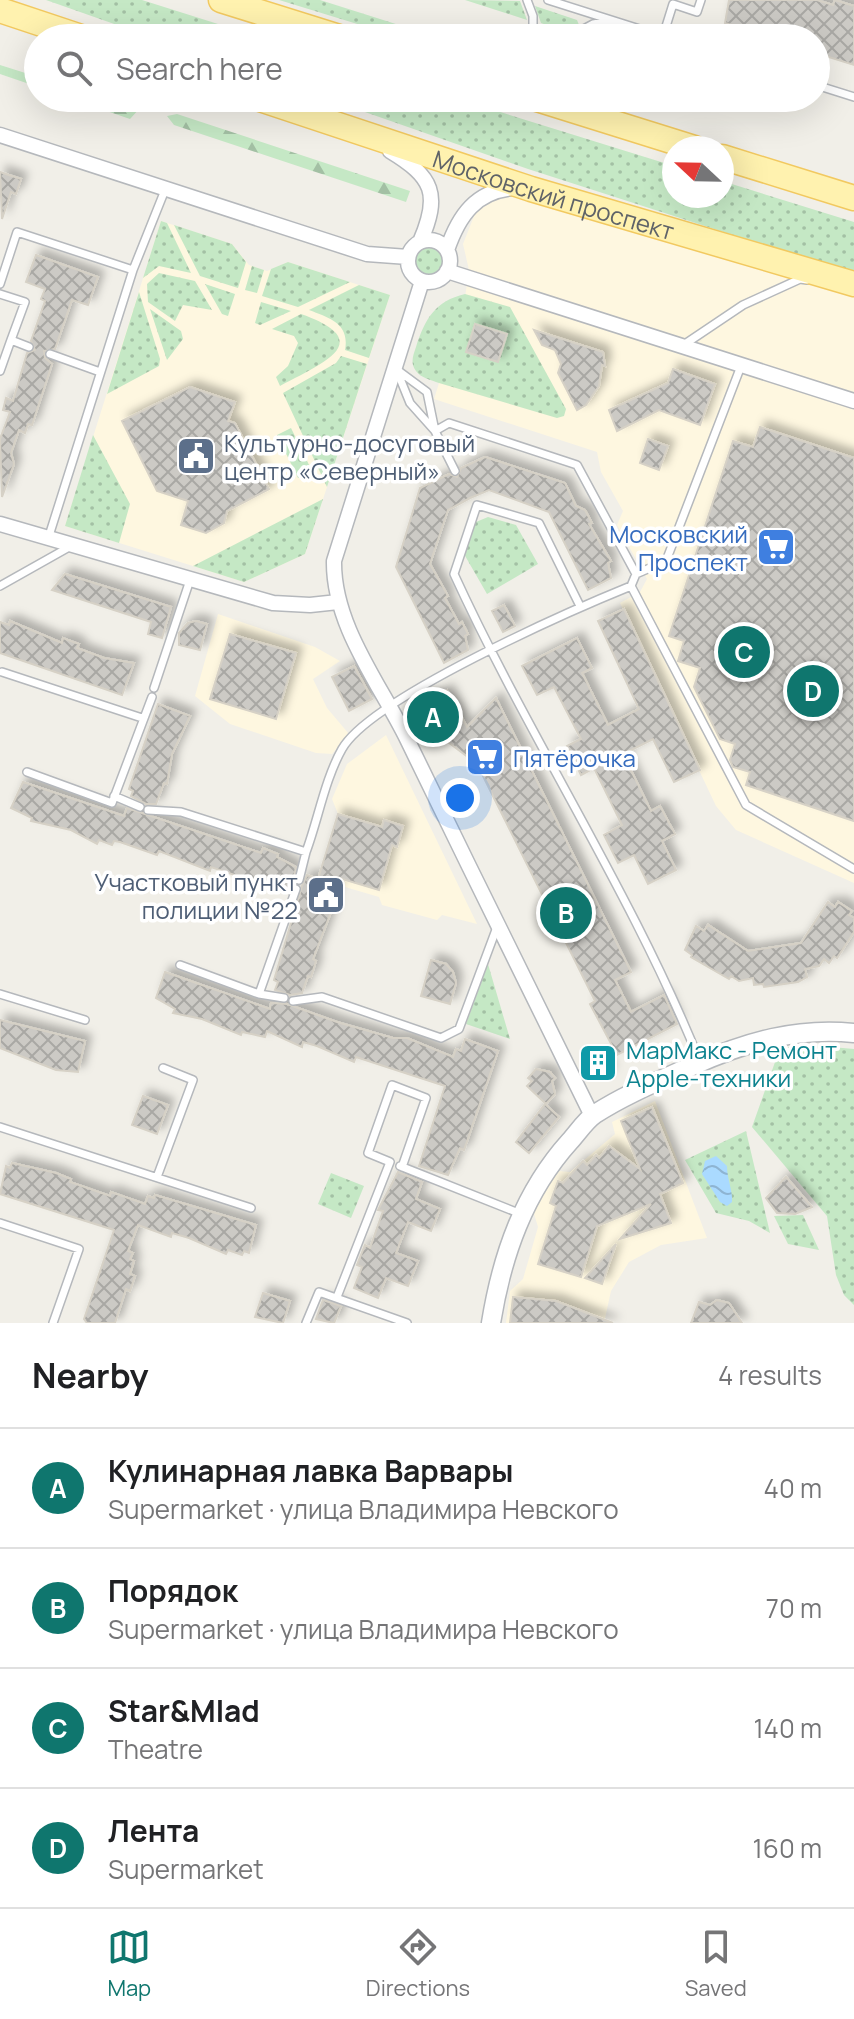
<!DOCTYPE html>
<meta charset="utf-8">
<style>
:root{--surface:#fff;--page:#f2f2f2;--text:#202124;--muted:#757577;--line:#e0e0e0;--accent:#0f766e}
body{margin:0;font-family:Manrope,sans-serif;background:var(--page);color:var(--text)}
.compass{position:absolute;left:662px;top:136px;width:72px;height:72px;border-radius:50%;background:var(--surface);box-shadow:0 8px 32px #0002;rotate:292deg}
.you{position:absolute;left:460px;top:798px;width:28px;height:28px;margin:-20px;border:6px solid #fff;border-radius:50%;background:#1a73e8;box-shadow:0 0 0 12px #1a73e833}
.badge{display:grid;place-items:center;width:52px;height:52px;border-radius:50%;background:var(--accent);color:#fff;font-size:26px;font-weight:700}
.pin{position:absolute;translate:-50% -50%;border:4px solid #fff;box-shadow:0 2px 8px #0006}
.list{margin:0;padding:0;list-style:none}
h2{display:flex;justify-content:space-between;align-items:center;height:104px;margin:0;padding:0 32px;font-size:34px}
h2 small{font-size:26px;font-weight:400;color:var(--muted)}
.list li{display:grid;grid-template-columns:52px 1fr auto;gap:24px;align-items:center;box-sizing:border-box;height:120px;padding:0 32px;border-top:2px solid var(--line)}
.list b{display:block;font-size:30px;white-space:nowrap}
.list p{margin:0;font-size:26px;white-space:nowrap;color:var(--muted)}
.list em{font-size:26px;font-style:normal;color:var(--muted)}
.icon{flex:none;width:44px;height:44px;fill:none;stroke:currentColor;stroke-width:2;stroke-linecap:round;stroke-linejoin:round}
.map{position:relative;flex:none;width:854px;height:1323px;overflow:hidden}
.search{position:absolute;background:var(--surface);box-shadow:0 8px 32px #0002;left:24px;right:24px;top:24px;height:88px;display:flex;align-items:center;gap:20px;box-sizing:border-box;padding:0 28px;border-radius:44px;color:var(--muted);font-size:30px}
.sheet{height:584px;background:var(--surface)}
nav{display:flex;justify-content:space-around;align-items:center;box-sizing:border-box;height:112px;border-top:2px solid var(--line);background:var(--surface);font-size:22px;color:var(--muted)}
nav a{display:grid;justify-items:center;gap:4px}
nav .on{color:var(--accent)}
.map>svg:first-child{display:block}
.commercial{fill:#fef7e0}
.grass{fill:url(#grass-dots)}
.forest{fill:url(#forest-firs)}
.water{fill:url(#water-waves)}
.building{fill:url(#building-cross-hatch);stroke:#d6d1c6;stroke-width:2;filter:url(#shadow)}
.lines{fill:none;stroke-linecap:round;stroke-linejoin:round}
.service-casing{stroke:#b5b8bc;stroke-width:10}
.minor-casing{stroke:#b5b8bc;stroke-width:17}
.tertiary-casing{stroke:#b5b8bc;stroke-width:21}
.primary-casing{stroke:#f2c960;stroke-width:27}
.service{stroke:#fff;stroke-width:7}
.minor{stroke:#fff;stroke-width:14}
.tertiary{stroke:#fff;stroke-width:18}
.primary{stroke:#fff2af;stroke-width:24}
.labels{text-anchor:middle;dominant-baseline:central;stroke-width:7;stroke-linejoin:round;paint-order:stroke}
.street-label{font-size:24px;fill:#5f6368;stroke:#fff}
.service-label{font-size:24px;fill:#4e5e75;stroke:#fff;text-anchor:start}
.shop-label{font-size:24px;fill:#366cbe;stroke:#fff;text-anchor:end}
.culture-label{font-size:24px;fill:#0d838f;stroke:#fff;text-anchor:start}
</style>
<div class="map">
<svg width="854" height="1323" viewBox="0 0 854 1323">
<defs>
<pattern id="grass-dots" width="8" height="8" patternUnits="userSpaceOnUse" patternTransform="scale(2)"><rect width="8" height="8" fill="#c5e8c5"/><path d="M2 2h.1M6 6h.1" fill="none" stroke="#a3c0a4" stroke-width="1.8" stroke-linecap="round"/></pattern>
<pattern id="forest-firs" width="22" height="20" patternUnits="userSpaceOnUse" patternTransform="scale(2)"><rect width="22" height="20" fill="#c5e8c5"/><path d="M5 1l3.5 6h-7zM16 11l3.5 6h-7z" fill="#a3c0a4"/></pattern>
<pattern id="water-waves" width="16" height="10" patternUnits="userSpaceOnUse" patternTransform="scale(2)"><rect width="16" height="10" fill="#aadaff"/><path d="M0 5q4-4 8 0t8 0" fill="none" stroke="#8eb4d2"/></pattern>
<pattern id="building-cross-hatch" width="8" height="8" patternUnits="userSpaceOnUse" patternTransform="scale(2)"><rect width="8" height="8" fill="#cccac5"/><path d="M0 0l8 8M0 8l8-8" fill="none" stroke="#a9a8a4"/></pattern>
<filter id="shadow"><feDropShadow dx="6" dy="-6" stdDeviation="4" flood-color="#0004"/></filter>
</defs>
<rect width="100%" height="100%" fill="#f1efe8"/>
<!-- commercial -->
<path class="commercial" d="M 506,191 L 854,297 L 854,883 L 736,830 L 716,806 L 620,603 L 640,592 L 647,579 L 617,525 L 623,511 L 601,472 L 597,452 L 434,399 L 464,304 L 469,270 L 463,244 L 480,201 Z
M 161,221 L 232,244 L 249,265 L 267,271 L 288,262 L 390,295 L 305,554 L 244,582 L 65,526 Z
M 218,614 L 315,647 L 340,661 L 313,679 L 327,708 L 349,734 L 332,754 L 316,753 L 230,724 L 195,696 Z
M 386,735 L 477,924 L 442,915 L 437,920 L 382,905 L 379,897 L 318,879 L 338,814 L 332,799 L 347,764 Z
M 655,1101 L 707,1238 L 661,1245 L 629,1262 L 611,1291 L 604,1323 L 506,1323 L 510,1291 L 523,1279 L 538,1227 L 532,1207 L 559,1171 L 570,1172 L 615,1134 L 612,1122 Z"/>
<!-- grass -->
<path class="grass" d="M 46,0 L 142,0 L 262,38 L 154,38 Z
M 279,0 L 320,0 L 440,38 L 403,38 Z
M 465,0 L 520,1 L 527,20 Z
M 535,6 L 577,20 L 579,25 L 565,32 L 541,23 Z
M 603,28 L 623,35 L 624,38 L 582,37 Z
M 325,98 L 455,98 L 674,166 L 674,196 L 722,196 L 722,181 L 854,222 L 854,274 L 528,169 Z
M 161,221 L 167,223 L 191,273 L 159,266 L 143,278 Z
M 174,225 L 232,244 L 246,262 L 238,288 L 200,276 Z
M414 262a15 15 0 1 1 30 0a15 15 0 1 1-30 0Z
M 288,262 L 350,282 L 298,307 L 262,296 L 271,269 Z
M 252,266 L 264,270 L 257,293 L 245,290 Z
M 159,273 L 195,281 L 212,310 L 183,305 L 175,321 L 148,302 L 147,284 Z
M 205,284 L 235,294 L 228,316 L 222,314 Z
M 359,285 L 390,295 L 369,358 L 345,350 C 350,324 330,318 309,310 Z
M 139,292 L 160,359 L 159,366 L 107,394 Z
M 465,294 L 510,307 L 566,409 L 564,416 L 557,418 L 439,383 C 431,380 421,378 416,371 C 410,363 413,356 416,347 C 425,319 435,301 465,294 Z
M 261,302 L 291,311 L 260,325 L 255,323 Z
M 150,309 L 181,331 L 183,339 L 167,360 Z
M 301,314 C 380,342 320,364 280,386 L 276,377 L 288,366 L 298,343 L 294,336 L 272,329 Z
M 341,356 L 367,364 L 327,487 L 283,393 L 336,363 Z
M 291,428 L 312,471 L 298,478 L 277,435 Z
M 93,435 L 130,504 L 119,543 L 65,526 Z
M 323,499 L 305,554 L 244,582 L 193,566 Z
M 488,517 L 516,525 L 538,564 L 487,594 L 464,554 L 476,522 Z
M 488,964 L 510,1039 L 466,1024 Z
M 809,1045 L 854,1049 L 854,1305 L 844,1295 L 836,1275 L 827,1216 L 752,1127 L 780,1048 Z
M 746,1131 L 770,1233 L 749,1221 L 716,1213 L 685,1160 Z
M 331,1173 L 364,1186 L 351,1218 L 318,1204 Z
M 803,1215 L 819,1250 L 788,1244 L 774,1216 Z"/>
<!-- forest -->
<path class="forest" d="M 0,65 L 38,77 L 38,87 L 0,74 Z
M 69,98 L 107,98 L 140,108 L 130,119 Z
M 177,114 L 410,191 L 406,202 L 174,125 L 167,116 Z"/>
<!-- water -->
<path class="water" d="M 716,1156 L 727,1166 C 727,1179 733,1191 732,1202 L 727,1206 L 720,1202 L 702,1174 L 705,1161 Z"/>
<!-- building -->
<path class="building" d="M 729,0 L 817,0 L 833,5 L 835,0 L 854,6 L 854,65 L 816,53 L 816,38 L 772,38 L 725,23 Z
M 0,172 L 21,179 L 16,194 L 11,192 L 2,219 Z
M 36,255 L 98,277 L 88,305 L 72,300 L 55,349 L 44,351 L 45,358 L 52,364 L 32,425 L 28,424 L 25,433 L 19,430 L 11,453 L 14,464 L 2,497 L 0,439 L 10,412 L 3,410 L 6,398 L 13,401 L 27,353 L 35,350 L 31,341 L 45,301 L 41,299 L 45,289 L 26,282 Z
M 475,324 L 507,334 L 498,362 L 466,352 Z
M 534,330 L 603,352 L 605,366 L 602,365 L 599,386 L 586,405 L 577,410 L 558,373 L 561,364 L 555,350 L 542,345 Z
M 673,369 L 715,384 L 700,425 L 659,410 L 617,431 L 609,410 L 668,383 Z
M 190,387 L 235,402 L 228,421 L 235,423 L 269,489 L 227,511 L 224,523 L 206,533 L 181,525 L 188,501 L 157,491 L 122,421 Z
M 760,427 L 854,458 L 854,821 L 746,785 L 750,772 L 733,767 L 730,760 L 735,744 L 720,739 L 694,687 L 700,668 L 678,661 L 684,641 L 669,636 L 733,441 L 753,447 Z
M 648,439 L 668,446 L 659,470 L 640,463 Z
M 485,457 L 565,483 L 576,506 L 585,510 L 592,523 L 589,524 L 611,561 L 608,563 L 611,578 L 588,590 L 549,512 L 489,490 L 470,498 L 448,510 L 430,564 L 448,596 L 445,598 L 459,624 L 462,622 L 468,634 L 465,636 L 468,650 L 444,663 L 396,567 L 420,488 L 449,474 L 457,477 L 461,468 Z
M 65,574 L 171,607 L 162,638 L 148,634 L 151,622 L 52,590 Z
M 504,605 L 515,626 L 503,632 L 492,611 Z
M 624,609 L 700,770 L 674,782 L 653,739 L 623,754 L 651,811 L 660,806 L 675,834 L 662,841 L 676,870 L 648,884 L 634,855 L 618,863 L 604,835 L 622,825 L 594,768 L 581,775 L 567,746 L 581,739 L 554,687 L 537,695 L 522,666 L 577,638 L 592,668 L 582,673 L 608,725 L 639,709 L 598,621 Z
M 10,621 L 62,643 L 63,638 L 79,644 L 77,648 L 104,658 L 134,663 L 122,695 L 0,653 L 0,622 L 9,625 Z
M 196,621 L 207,624 L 200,650 L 179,645 L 179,633 L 188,623 Z
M 230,634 L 296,653 L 276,719 L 210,699 Z
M 354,666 L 372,699 L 349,711 L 332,677 Z
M 447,690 L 467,727 L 496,698 L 631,972 L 615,980 L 631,1012 L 664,995 L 677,1024 L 617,1055 L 590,1004 L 595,1001 L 477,764 L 440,736 L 423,703 Z
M 158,704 L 190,716 L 172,754 L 167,784 L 164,783 L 156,804 L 146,804 L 131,796 L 133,791 L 129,789 Z
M 23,782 L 124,816 L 127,808 L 261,853 L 263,848 L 278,854 L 277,857 L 296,867 L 293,883 L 288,893 L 211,867 L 210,871 L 159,851 L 157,855 L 120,842 L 114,841 L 112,845 L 99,840 L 97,844 L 71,830 L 31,821 L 32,818 L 11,808 Z
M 338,814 L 382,827 L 384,820 L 403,826 L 397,847 L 392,845 L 379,890 L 339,878 L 330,905 L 333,907 L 313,959 L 316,961 L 311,977 L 308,976 L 302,993 L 290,995 L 275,990 L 278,982 L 274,980 L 302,886 L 307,875 L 318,879 Z
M 828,902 L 835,907 L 838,902 L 852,911 L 849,915 L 854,918 L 854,932 L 837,958 L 834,956 L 829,963 L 824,959 L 819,966 L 805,969 L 807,977 L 798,982 L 764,987 L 763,984 L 754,985 L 753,978 L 739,981 L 731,976 L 729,979 L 691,957 L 692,955 L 685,950 L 696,926 L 704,931 L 708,925 L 748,951 L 801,943 Z
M 431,960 L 446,964 L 453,972 L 456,983 L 450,1004 L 421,996 Z
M 165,972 L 270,1009 L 271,1003 L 287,1004 L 337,1022 L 393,1038 L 407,1038 L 453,1057 L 456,1049 L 461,1051 L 465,1039 L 498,1051 L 464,1150 L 460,1148 L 448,1175 L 419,1166 L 445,1086 L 356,1057 L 354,1062 L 317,1046 L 303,1042 L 302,1047 L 267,1031 L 265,1037 L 242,1032 L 241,1035 L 202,1019 L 173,1013 L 175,1009 L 156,998 Z
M 0,1020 L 85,1041 L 78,1072 L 56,1070 L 0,1048 Z
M 601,1057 L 609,1072 L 598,1078 L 591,1062 Z
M 536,1069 L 550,1072 L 555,1078 L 552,1081 L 555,1094 L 546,1104 L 527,1086 L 532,1081 L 528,1078 Z
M 143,1096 L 168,1105 L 157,1134 L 132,1125 Z
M 545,1104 L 559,1117 L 529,1153 L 516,1142 Z
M 652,1107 L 683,1183 L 660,1194 L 671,1223 L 620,1239 L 651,1204 L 597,1226 L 581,1277 L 538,1264 L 556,1206 L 550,1203 L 558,1181 L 563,1183 L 583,1161 L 587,1165 L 596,1155 L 599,1158 L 609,1146 L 640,1169 L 621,1121 Z
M 12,1163 L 56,1173 L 71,1179 L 70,1182 L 110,1196 L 111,1192 L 145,1204 L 148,1196 L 154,1198 L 155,1195 L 256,1225 L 249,1253 L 244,1251 L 242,1255 L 228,1250 L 226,1254 L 189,1238 L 172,1233 L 171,1237 L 138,1225 L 128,1251 L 133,1253 L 130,1259 L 134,1261 L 130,1274 L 135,1276 L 130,1291 L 126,1289 L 115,1323 L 87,1323 L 84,1319 L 114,1230 L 0,1194 L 6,1166 L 10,1168 Z
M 398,1172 L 422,1182 L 416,1199 L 440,1209 L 431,1231 L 408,1222 L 396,1253 L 418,1261 L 408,1286 L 386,1278 L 378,1298 L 354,1288 L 362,1267 L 357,1265 L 365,1245 L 370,1248 L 383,1211 L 378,1210 Z
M 786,1177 L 812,1207 L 795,1214 L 777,1213 L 766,1198 Z
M 616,1244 L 602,1284 L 585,1278 Z
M 263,1293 L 290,1301 L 283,1323 L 255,1317 Z
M 513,1297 L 556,1301 L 613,1323 L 510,1323 Z
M 323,1300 L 341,1306 L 334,1323 L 316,1319 Z
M 717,1300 L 729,1303 L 742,1323 L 691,1323 L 699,1302 L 710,1305 Z"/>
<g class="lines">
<defs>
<path id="service" d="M 527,0 L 533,16 L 533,38
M 548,0 L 668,38
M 663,36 L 673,4 L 697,12 L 701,0
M 567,38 L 593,24 L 611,21
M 816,85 L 854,97
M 0,284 L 17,232 L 133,270
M 0,294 L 25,302 L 11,340 L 29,347
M 682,346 L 743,305 L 800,279 L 807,280
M 50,354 L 100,372
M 0,371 L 11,340
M 397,371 L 410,403 L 435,431 L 455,471
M 48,539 L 133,270 L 165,190
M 636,574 L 666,561 L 741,366
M 0,586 L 71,546
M 631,586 L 746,805 L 854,869
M 580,606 L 539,523 L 477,505 L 454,574 C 530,740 632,893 700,1062
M 2,672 L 142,718
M 154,688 L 190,580
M 27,772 L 112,803 L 152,697
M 114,796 L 140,807
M 148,810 L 181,812 L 306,852 C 318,820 325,779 342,749 C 371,698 572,610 631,586 L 636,574 L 577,465 L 449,423 L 435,431 L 427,392 L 396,369
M 299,880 L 306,852
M 180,965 L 259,994 L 296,889
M 0,994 L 85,1020
M 259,994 L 284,998
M 293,1001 L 322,997 L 441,1038 L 459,1029 L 497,927
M 0,1127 L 251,1208
M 400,1166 L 521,1214
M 157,1177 L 193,1080 L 163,1068
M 0,1223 L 79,1249 L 53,1323
M 337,1297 L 390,1162 L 368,1153 L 392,1085 L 426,1098 L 402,1167
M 306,1323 L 319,1292 L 407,1323"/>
<path id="minor" d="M 0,135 L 367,254 L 408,257
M 390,151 C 433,177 441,194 420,242
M408 261a21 21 0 1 1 42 0a21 21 0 1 1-42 0Z
M 447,250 C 459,215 476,191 514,188
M 447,271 L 854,401
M 422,281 L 334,561 C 333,625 380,684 407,739 C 468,865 530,990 592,1116
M 0,524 L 273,603 L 310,605 L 338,602"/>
<path id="tertiary" d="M 491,1323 C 502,1255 524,1192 570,1141 C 578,1132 586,1120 595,1114 C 626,1094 661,1080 694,1065 C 746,1042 797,1027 854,1033"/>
<g id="primary">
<path d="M 221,0 L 342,38"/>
<path d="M 0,10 L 84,38"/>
<path id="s1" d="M 257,98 L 531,189 L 854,284"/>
<path d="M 534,98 L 694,148"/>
<path d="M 722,157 L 854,198"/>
</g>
</defs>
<!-- service casing -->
<use href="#service" class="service-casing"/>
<!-- minor casing -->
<use href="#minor" class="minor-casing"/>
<!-- tertiary casing -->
<use href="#tertiary" class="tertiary-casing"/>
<!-- primary casing -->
<use href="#primary" class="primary-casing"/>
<!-- service -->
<use href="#service" class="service"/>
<!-- minor -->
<use href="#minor" class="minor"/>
<!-- tertiary -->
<use href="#tertiary" class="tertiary"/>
<!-- primary -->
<use href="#primary" class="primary"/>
</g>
<!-- icons -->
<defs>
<symbol id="civic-square" viewBox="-11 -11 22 22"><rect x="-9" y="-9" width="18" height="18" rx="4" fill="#5c6f8a" stroke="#fff"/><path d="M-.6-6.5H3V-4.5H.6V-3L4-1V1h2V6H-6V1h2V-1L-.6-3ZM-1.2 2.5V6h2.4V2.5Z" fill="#fff"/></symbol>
<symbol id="supermarket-square" viewBox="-11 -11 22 22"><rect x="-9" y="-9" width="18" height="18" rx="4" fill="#3f7fe0" stroke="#fff"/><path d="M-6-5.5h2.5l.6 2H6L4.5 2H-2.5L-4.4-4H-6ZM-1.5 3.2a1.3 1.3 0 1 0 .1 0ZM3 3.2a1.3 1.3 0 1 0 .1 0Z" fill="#fff"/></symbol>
<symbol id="building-square" viewBox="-11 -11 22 22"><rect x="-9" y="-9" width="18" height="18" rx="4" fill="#0f9aa8" stroke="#fff"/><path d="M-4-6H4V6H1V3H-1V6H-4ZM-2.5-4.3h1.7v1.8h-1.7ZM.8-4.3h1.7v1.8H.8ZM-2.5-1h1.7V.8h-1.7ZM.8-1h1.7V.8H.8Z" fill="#fff"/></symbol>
</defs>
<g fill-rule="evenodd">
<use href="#civic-square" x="174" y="434" width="44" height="44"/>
<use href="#supermarket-square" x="754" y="525" width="44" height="44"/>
<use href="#supermarket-square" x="463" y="735" width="44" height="44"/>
<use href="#civic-square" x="304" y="873" width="44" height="44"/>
<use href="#building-square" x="576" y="1041" width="44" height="44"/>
</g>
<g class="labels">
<!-- street labels -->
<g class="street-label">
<text stroke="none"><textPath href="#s1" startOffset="312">Московский проспект</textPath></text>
</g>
<!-- service labels -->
<g class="service-label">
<text x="224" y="442">Культурно-досуговый<tspan x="224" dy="28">центр «Северный»</tspan></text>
<text x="298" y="881" text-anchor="end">Участковый пункт<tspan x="298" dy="28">полиции №22</tspan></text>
</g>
<!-- shop labels -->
<g class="shop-label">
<text x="748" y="533">Московский<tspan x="748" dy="28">Проспект</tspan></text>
<text x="513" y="757" text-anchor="start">Пятёрочка</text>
</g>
<!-- culture labels -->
<g class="culture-label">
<text x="626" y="1049">МарМакс - Ремонт<tspan x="626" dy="28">Apple-техники</tspan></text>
</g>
</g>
</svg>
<svg class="compass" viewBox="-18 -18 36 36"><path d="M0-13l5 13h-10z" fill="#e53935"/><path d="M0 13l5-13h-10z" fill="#757577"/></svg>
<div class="you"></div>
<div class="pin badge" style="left:433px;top:717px">A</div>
<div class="pin badge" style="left:566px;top:913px">B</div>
<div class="pin badge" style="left:744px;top:652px">C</div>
<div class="pin badge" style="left:813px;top:691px">D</div>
<div class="search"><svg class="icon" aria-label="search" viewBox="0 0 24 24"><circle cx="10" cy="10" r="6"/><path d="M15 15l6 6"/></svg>Search here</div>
</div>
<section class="sheet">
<h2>Nearby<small>4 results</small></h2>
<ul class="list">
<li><span class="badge">A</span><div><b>Кулинарная лавка Варвары</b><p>Supermarket · улица Владимира Невского</p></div><em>40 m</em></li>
<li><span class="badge">B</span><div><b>Порядок</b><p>Supermarket · улица Владимира Невского</p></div><em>70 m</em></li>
<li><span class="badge">C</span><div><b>Star&amp;Mlad</b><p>Theatre</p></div><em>140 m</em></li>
<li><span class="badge">D</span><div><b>Лента</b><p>Supermarket</p></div><em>160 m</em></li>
</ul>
</section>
<nav>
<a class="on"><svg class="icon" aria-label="map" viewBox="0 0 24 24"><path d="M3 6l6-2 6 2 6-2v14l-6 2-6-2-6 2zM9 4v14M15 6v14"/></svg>Map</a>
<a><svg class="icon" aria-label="directions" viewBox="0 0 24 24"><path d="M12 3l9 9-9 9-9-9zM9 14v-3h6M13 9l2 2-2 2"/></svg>Directions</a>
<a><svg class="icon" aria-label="saved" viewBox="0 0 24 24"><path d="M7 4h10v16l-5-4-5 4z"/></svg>Saved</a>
</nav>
